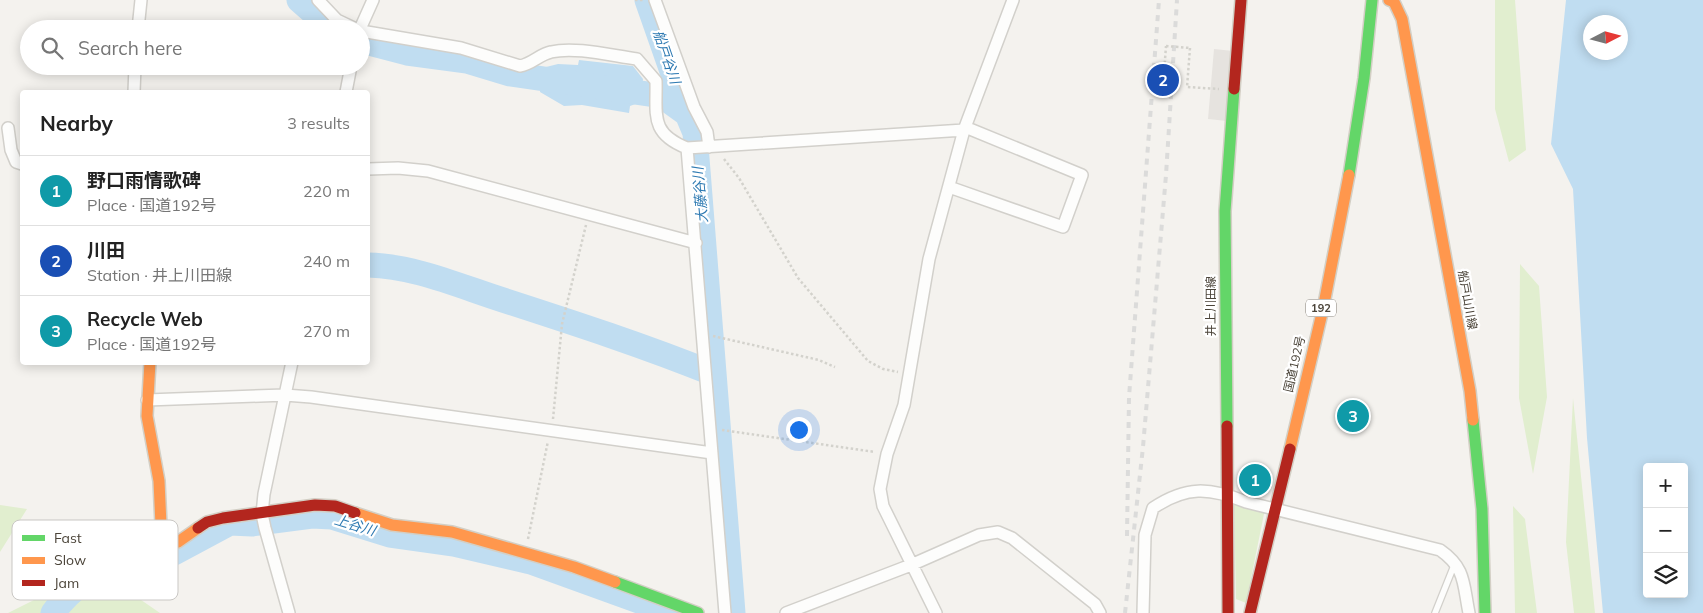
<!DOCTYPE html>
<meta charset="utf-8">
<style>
:root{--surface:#fff;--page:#f6f6f6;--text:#222;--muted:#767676;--line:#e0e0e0;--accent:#868178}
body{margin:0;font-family:Mulish,"Noto Sans JP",sans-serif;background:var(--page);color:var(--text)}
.controls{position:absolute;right:15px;bottom:15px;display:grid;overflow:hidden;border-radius:5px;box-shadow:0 2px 12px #0003}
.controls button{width:45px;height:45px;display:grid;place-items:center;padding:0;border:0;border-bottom:1px solid var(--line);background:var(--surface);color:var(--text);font:25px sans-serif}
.compass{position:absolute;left:1583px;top:15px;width:45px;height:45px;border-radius:50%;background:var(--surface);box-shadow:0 2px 12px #0003;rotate:84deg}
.you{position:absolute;left:798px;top:429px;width:18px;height:18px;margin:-12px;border:4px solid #fff;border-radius:50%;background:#1a73e8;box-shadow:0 0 0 8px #1a73e833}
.badge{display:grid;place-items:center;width:32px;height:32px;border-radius:50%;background:var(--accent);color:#fff;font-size:16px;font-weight:700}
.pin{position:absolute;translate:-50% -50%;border:2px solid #fff;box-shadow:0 1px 5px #0006}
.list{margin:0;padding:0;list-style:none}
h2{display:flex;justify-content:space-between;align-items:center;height:65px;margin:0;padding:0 20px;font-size:21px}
h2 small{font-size:16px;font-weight:400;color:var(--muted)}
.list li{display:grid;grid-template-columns:32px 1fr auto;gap:15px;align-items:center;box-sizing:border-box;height:70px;padding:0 20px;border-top:1px solid var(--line)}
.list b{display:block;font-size:19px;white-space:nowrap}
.list p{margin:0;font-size:16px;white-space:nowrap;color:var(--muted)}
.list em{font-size:16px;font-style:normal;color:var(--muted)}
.icon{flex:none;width:28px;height:28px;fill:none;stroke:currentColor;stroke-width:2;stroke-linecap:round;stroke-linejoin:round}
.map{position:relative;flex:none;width:1703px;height:613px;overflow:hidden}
.search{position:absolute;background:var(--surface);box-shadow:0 2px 12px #0003;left:20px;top:20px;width:350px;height:55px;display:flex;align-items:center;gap:12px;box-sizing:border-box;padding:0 18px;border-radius:28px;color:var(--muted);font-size:19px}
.panel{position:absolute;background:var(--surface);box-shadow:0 2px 12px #0003;left:20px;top:90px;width:350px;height:275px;border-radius:5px}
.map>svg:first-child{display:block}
.green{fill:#e1eecf}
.parking{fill:#e6e3df}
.water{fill:#c0ddf1;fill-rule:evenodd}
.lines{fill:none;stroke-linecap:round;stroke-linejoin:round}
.river{stroke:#c0ddf1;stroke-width:25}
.lane-casing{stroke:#d2d0cb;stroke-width:8}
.street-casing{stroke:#d2d0cb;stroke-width:14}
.fast-casing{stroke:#d3cfc5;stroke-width:14}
.slow-casing{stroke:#d3cfc5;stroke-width:14}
.jam-casing{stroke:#d3cfc5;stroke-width:14}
.path{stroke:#d3d2cc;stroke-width:2.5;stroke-dasharray:2.5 2.5;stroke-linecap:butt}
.lane{stroke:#fdfdfc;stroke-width:5.5}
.street{stroke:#fdfdfc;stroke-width:11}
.fast{stroke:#63d668;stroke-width:11}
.slow{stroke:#ff974d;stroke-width:11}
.jam{stroke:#b3261e;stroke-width:11}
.rail{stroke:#dbdbda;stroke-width:4;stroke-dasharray:6 6;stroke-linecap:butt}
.path-bridge{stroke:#d3d2cc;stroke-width:2.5;stroke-dasharray:2.5 2.5;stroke-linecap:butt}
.labels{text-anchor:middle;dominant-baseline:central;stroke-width:4.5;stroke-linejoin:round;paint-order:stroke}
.shield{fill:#fff;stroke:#817c74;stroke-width:1}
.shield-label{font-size:11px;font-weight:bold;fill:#4b4439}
.street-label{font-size:12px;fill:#4b4439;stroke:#fff}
.water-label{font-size:14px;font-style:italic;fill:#2e7ab2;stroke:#fff}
.key{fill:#fff;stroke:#c9c7c4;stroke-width:1}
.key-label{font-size:14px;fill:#4b4439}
</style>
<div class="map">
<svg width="1703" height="613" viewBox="0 0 1703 613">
<rect width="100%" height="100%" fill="#f4f2ee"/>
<!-- green -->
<path class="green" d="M 1495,0 L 1515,0 L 1526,150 L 1509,162 L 1495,109 Z
M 1520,264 L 1539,286 L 1547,397 L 1533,474 L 1519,398 Z
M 1573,398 L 1595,613 L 1574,613 L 1566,542 Z
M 1234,500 L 1265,509 L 1246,603 L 1236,599 Z
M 0,505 L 27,509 L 0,552 Z
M 1513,506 L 1525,519 L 1537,613 L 1515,613 Z
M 96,569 L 160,613 L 8,613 Z"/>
<!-- parking -->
<path class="parking" d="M 1214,49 L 1233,51 L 1227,121 L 1208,119 Z"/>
<!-- water -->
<path class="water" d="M 1566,0 L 1703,0 L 1703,613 L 1603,613 L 1587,438 L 1573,189 L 1551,144 ZM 1590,22 L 1620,22 L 1620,52 L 1590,52 ZM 1647,467 L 1684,467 L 1684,594 L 1647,594 Z
M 579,60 L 633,66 L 643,79 L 641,102 L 630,106 L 629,113 L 582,105 L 564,106 L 540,92 L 542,68 L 558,64 L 578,65 Z"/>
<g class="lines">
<!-- river -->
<path class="river" d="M 299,0 L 332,29
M 647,0 L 687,114
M 361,41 L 407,53 L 467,61 L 510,74 L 662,96 L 687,114 L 695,133 L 733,613
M 368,265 C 414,266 459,286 503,300 C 574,323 645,346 714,374
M 53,613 C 66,594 91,574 112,565 L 174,553 L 230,523 L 252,524 L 312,516 L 332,517 L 390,535 L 454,544 L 531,562 L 672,613"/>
<defs>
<path id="lane" d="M 1435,613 L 1455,563"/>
<path id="street" d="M 318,0 L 337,20 L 356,29
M 655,0 L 694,107 L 707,132 L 709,147
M 138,29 L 141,0
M 360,29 L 373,0
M 361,31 L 461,48 L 520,66 C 532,64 540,54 551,52 C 575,46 613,56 637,59 L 656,81 C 657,114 649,133 687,148 L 964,130
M 134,92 L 135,66
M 346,92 L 351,66
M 8,128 L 11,150 L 16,162 L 22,164
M 687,148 L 725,613
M 368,169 L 398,168 L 428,171 L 696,243
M 949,187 L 1063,227 L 1082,175 L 965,127
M 147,400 L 285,395 L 311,397 L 712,453
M 289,613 L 265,528 L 262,514 L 264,494 L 292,362
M 786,613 L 911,565 L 979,535 L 998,532 L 1012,538 L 1095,604 L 1100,613
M 936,613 L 883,506 L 880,489 L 887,454 L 904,405 L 929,259 L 964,130 L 1013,0
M 1143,613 L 1145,535 L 1153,508 C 1186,486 1209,487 1246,502 L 1440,550 C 1466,568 1463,584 1469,613"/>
<path id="fast" d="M 1349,175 L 1364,78 L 1372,0
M 1473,420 L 1482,509 L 1485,613
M 1227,426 L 1225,211 L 1234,89
M 615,582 L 698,613"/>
<path id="slow" d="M 1389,0 L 1394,2 L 1402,19 L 1470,391 L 1473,420
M 150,362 L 147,416 L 159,481 L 162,547 L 178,542 L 198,528
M 1290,449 L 1323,309 L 1349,175
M 355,513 L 392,525 L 452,532 L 574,567 L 615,582"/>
<path id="jam" d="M 1234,89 L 1241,0
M 1227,426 L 1228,613
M 198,528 L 207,522 L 223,518 L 315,505 L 335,506 L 355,513
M 1250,613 L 1290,449"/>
</defs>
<!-- lane casing -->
<use href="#lane" class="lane-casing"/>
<!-- street casing -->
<use href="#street" class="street-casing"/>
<!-- fast casing -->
<use href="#fast" class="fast-casing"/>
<!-- slow casing -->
<use href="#slow" class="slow-casing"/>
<!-- jam casing -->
<use href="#jam" class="jam-casing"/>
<!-- path -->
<path class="path" d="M 635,0 L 643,0
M 1190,48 L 1187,87 L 1219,89
M 1164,73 L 1166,46
M 724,159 L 739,178 L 798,278 L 868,361 L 883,369 L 898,372
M 713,336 L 819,360 L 835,367
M 553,419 L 562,324 L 586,225
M 722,430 L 875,452
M 528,539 L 548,441"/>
<!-- lane -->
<use href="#lane" class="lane"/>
<!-- street -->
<use href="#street" class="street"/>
<!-- fast -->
<use href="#fast" class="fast"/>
<!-- slow -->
<use href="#slow" class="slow"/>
<!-- jam -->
<use href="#jam" class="jam"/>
<!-- rail -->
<path class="rail" d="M 1127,536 L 1129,397 L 1159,0
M 1125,613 L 1143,447 L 1166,175 L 1177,0"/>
<!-- path-bridge -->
<path class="path-bridge" d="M 1166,46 L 1190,48"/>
</g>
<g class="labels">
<!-- shield labels -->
<rect class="shield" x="1306" y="299.5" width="30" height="17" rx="4"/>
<g class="shield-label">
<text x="1321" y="308">192</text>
</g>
<!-- street labels -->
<g class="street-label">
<text transform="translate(1468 300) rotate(80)">船戸山川線</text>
<text transform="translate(1210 306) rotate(-90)">井上川田線</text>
<text transform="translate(1294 364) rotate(-77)">国道192号</text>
</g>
<!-- water labels -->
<g class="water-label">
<text transform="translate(667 57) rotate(71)">船戸谷川</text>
<text transform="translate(700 195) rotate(-95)">大藤谷川</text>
<text transform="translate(355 525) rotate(17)">上谷川</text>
</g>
</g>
<!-- legend -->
<rect x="12" y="520" width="166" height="80" rx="8" class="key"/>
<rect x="22" y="535" width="23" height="6" fill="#63d668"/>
<rect x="22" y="557" width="23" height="7" fill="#ff974d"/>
<rect x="22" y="580" width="23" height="6" fill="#b3261e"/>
<g class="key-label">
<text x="54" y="543">Fast</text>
<text x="54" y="565">Slow</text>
<text x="54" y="588">Jam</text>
</g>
</svg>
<div class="controls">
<button>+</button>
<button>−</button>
<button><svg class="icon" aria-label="layers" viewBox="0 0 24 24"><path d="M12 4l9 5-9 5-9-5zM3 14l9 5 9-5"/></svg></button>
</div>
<svg class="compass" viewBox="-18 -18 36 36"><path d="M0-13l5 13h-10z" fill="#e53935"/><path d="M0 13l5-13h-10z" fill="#767676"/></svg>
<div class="you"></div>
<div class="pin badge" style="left:1255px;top:480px;background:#0f9aa8">1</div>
<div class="pin badge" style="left:1163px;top:80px;background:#1a4fb4">2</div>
<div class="pin badge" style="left:1353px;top:416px;background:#0f9aa8">3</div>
<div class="search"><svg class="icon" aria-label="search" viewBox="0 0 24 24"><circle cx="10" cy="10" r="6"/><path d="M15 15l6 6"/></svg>Search here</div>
<section class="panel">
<h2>Nearby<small>3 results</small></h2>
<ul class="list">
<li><span class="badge" style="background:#0f9aa8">1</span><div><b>野口雨情歌碑</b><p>Place · 国道192号</p></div><em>220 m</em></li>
<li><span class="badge" style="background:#1a4fb4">2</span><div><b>川田</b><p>Station · 井上川田線</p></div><em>240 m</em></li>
<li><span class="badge" style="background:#0f9aa8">3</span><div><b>Recycle Web</b><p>Place · 国道192号</p></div><em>270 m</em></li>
</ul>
</section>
</div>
